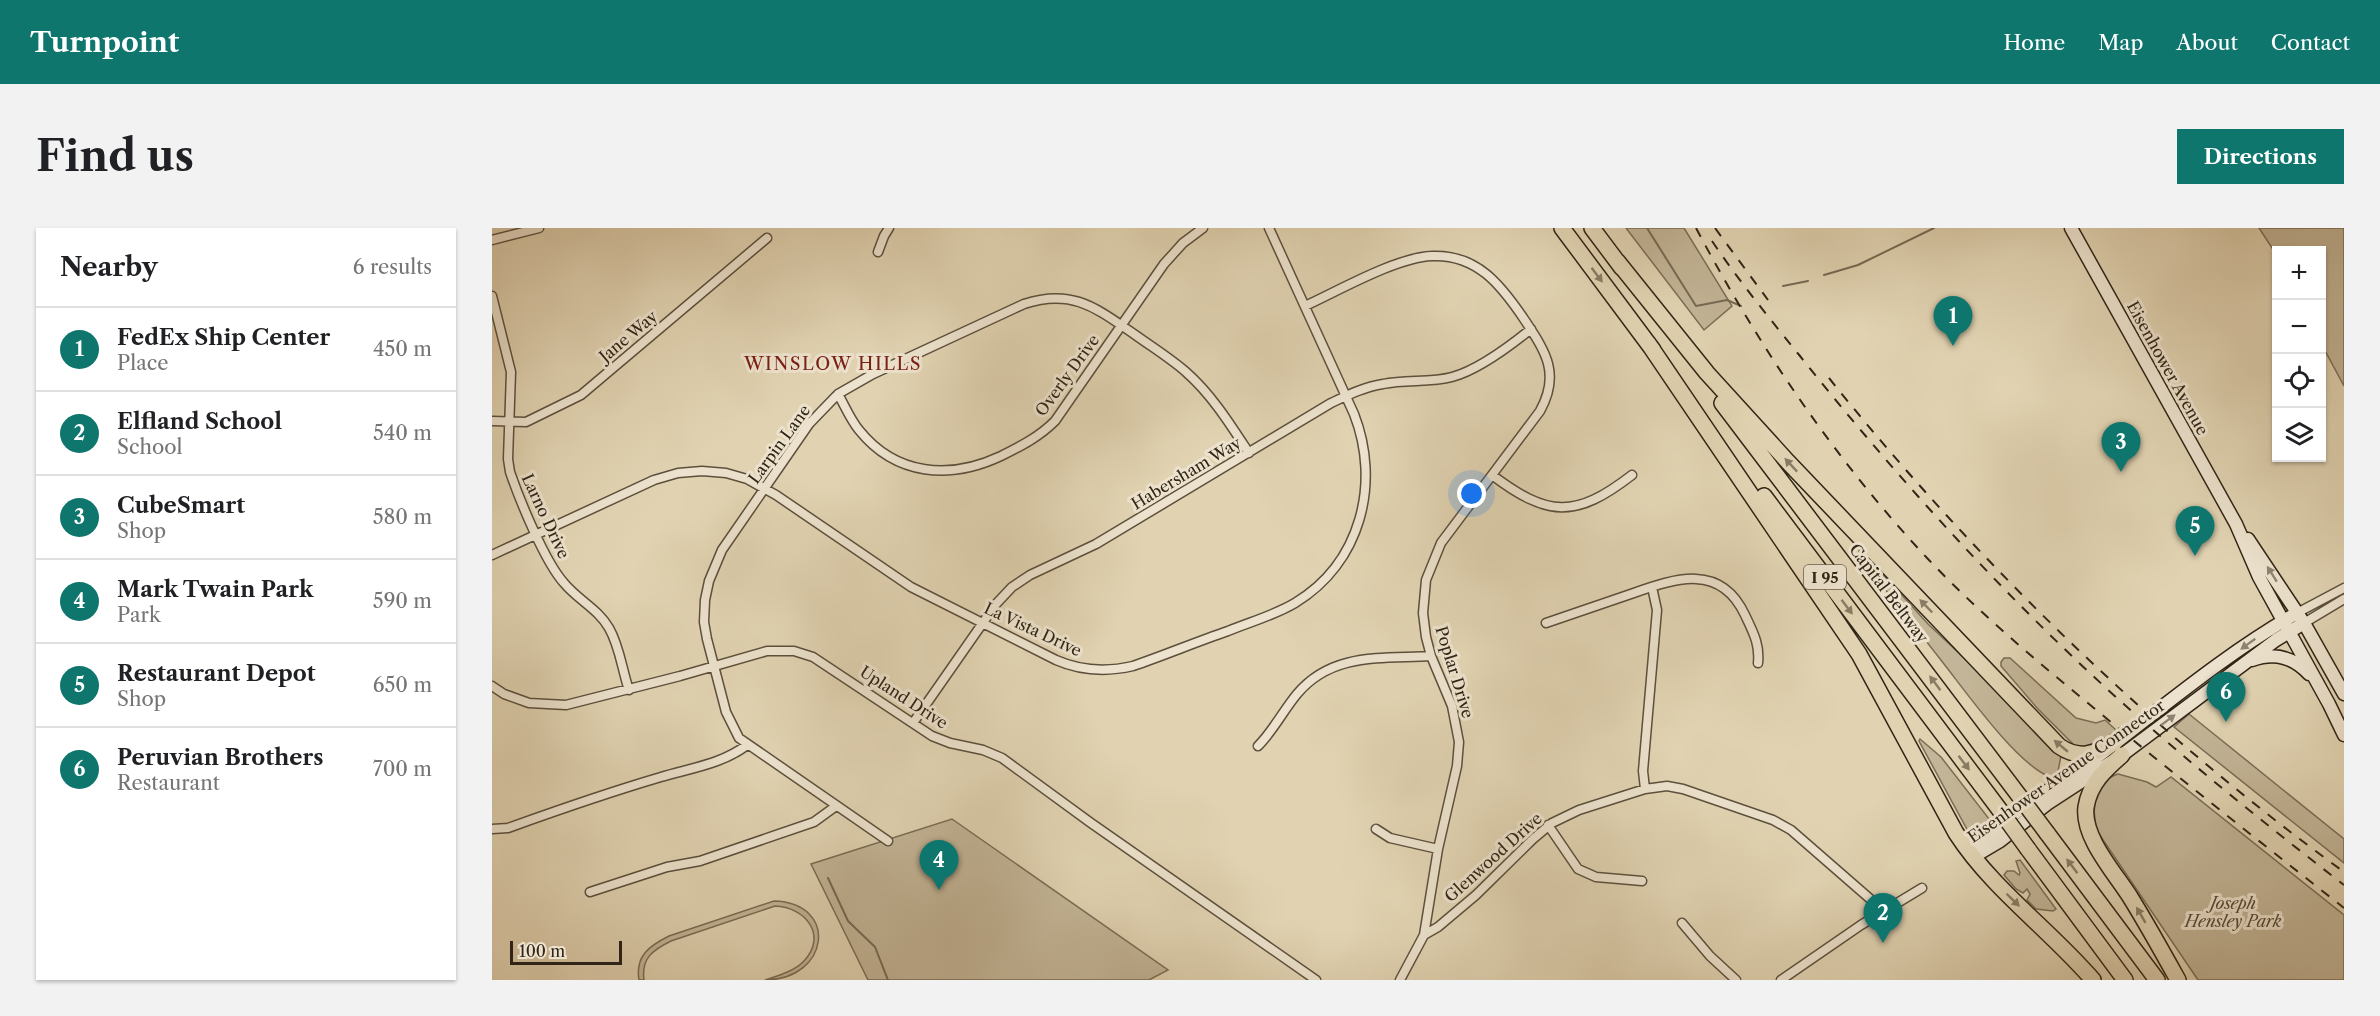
<!DOCTYPE html>
<meta charset="utf-8">
<style>
:root{--surface:#fff;--page:#f2f2f2;--text:#202124;--muted:#757577;--line:#e0e0e0;--accent:#0f766e}
body{margin:0;font-family:"Libre Caslon Text",serif;background:var(--page);color:var(--text)}
.controls{position:absolute;right:18px;top:18px;display:grid;overflow:hidden;border-radius:0px;box-shadow:0 2px 4px #0004}
.controls button{width:54px;height:54px;display:grid;place-items:center;padding:0;border:0;border-bottom:2px solid var(--line);background:var(--surface);color:var(--text);font:30px sans-serif}
.scale{position:absolute;left:18px;bottom:15px;width:112px;box-sizing:border-box;padding-left:6px;border:3px solid #302516;border-top:0;font-size:16px;line-height:21px;white-space:nowrap;color:#302516;-webkit-text-stroke:4px #ece2cd;paint-order:stroke}
.you{position:absolute;left:980px;top:266px;width:21px;height:21px;margin:-15px;border:4px solid #fff;border-radius:50%;background:#1a73e8;box-shadow:0 0 0 9px #1a73e833}
.badge{display:grid;place-items:center;width:39px;height:39px;border-radius:50%;background:var(--accent);color:#fff;font-size:20px;font-weight:700}
.pin{position:absolute;translate:-50% -50px;filter:drop-shadow(0 2px 3px #0008)}
.pin::after{content:'';position:absolute;top:32px;width:21px;height:18px;background:inherit;clip-path:polygon(0 0,100% 0,50% 100%)}
.list{margin:0;padding:0;list-style:none}
h2{display:flex;justify-content:space-between;align-items:center;height:78px;margin:0;padding:0 24px;font-size:26px}
h2 small{font-size:20px;font-weight:400;color:var(--muted)}
.list li{display:grid;grid-template-columns:39px 1fr auto;gap:18px;align-items:center;box-sizing:border-box;height:84px;padding:0 24px;border-top:2px solid var(--line)}
.list b{display:block;font-size:22px;white-space:nowrap}
.list p{margin:0;font-size:20px;white-space:nowrap;color:var(--muted)}
.list em{font-size:20px;font-style:normal;color:var(--muted)}
.icon{flex:none;width:33px;height:33px;fill:none;stroke:currentColor;stroke-width:2;stroke-linecap:round;stroke-linejoin:round}
.map{position:relative;flex:none;width:1852px;height:752px;overflow:hidden;border-radius:0px}
header{display:flex;align-items:center;gap:36px;box-sizing:border-box;height:84px;padding:0 30px;background:var(--accent);color:#fff}
header strong{font-size:28px}
nav{display:flex;gap:33px;margin-inline-start:auto;font-size:21px}
.intro{display:flex;align-items:center;justify-content:space-between;box-sizing:border-box;height:144px;padding:0 36px}
h1{margin:0;font-size:42px}
.button{padding:15px 27px;border-radius:0px;background:var(--accent);color:#fff;font-size:21px;font-weight:700}
main{display:flex;gap:36px;padding:0 36px}
aside{flex:1;background:var(--surface);border-radius:0px;box-shadow:0 2px 4px #0004}
.map>svg:first-child{display:block}
.green{fill:#c3b597;stroke:#7a6d56;stroke-width:1.5}
.lines{fill:none;stroke-linecap:round;stroke-linejoin:round}
.stream{stroke:#766a54;stroke-width:2}
.street-casing{stroke:#5c503d;stroke-width:11}
.secondary-casing{stroke:#302516;stroke-width:15}
.highway-casing{stroke:#302516;stroke-width:18}
.street{stroke:#ece2cd;stroke-width:8}
.secondary{stroke:#ece2cd;stroke-width:12}
.highway{stroke:#e1d3b2;stroke-width:15}
.rail{stroke:#302516;stroke-width:2;stroke-dasharray:10 10;stroke-linecap:butt}
.highway-bridge-casing{stroke:#302516;stroke-width:18;stroke-linecap:butt}
.highway-bridge{stroke:#e1d3b2;stroke-width:15}
.oneway{fill:#887c64}
.oneway2{fill:#8e8472}
.labels{text-anchor:middle;dominant-baseline:central;stroke-width:6;stroke-linejoin:round;paint-order:stroke}
.shield{fill:#ece2cd;stroke:#685e4d;stroke-width:1.5}
.shield-label{font-size:15px;font-weight:bold;fill:#302516}
.street-label{font-size:16px;fill:#302516;stroke:#ece2cd}
.park-label{font-size:16px;font-style:italic;fill:#554936;stroke:#ece2cd}
.neighbourhood-label{font-size:18px;letter-spacing:1.5px;fill:#7a1f14;stroke:#ece2cd}
</style>
<header>
<strong>Turnpoint</strong>
<nav><a>Home</a><a>Map</a><a>About</a><a>Contact</a></nav>
</header>
<div class="intro"><h1>Find us</h1><a class="button">Directions</a></div>
<main>
<aside>
<h2>Nearby<small>6 results</small></h2>
<ul class="list">
<li><span class="badge">1</span><div><b>FedEx Ship Center</b><p>Place</p></div><em>450 m</em></li>
<li><span class="badge">2</span><div><b>Elfland School</b><p>School</p></div><em>540 m</em></li>
<li><span class="badge">3</span><div><b>CubeSmart</b><p>Shop</p></div><em>580 m</em></li>
<li><span class="badge">4</span><div><b>Mark Twain Park</b><p>Park</p></div><em>590 m</em></li>
<li><span class="badge">5</span><div><b>Restaurant Depot</b><p>Shop</p></div><em>650 m</em></li>
<li><span class="badge">6</span><div><b>Peruvian Brothers</b><p>Restaurant</p></div><em>700 m</em></li>
</ul>
</aside>
<div class="map">
<svg width="1852" height="752" viewBox="0 0 1852 752">
<rect width="100%" height="100%" fill="#e1d3b2"/>
<filter id="stains"><feTurbulence type="fractalNoise" baseFrequency=".00333" numOctaves="4"/><feColorMatrix values="0 0 0 0 .2 0 0 0 0 .09 0 0 0 0 .02 0 0 0 .5 -.17"/></filter>
<radialGradient id="worn" r=".72"><stop offset=".6" stop-color="#630" stop-opacity="0"/><stop offset="1" stop-color="#630" stop-opacity=".3"/></radialGradient>
<!-- green -->
<path class="green" d="M 1134,0 L 1192,0 L 1240,78 L 1212,102 Z
M 1767,0 L 1852,0 L 1852,158 L 1830,117 L 1830,22 L 1784,22 L 1784,26 Z
M 1367,323 L 1370,323 L 1436,396 L 1486,443 L 1569,528 L 1566,543 L 1559,549 C 1527,539 1474,464 1452,436 C 1424,400 1396,364 1367,329 Z
M 1512,430 L 1518,430 L 1584,490 L 1604,495 L 1613,492 L 1624,502 C 1613,512 1600,521 1584,519 L 1546,481 L 1509,438 L 1509,434 Z
M 1697,486 L 1852,611 L 1852,635 L 1682,499 Z
M 1428,511 L 1449,529 L 1501,596 L 1484,609 L 1477,605 L 1427,513 Z
M 1626,546 L 1655,554 L 1664,559 L 1679,549 L 1852,687 L 1852,752 L 1706,752 L 1605,603 C 1599,580 1602,554 1626,546 Z
M 460,591 L 676,742 L 657,752 L 376,752 L 319,636 Z
M 1528,632 L 1564,681 L 1561,683 L 1544,681 L 1535,672 L 1538,666 L 1535,661 L 1531,665 L 1524,661 L 1512,647 L 1515,643 L 1522,643 L 1527,647 L 1528,645 L 1524,633 Z
M 282,673 C 348,675 337,752 273,752 C 285,748 303,743 312,733 C 336,707 313,679 283,678 L 179,713 C 161,722 149,730 152,752 L 147,752 C 143,728 157,718 177,708 Z"/>
<g class="lines">
<!-- stream -->
<path class="stream" d="M 1155,0 L 1204,78 L 1235,72 L 1249,78
M 1332,47 L 1366,37 L 1442,0
M 1291,58 L 1316,53
M 336,650 L 356,693 L 383,719 L 396,752"/>
<defs>
<path id="street" d="M 0,12 L 47,0
M 386,24 L 392,8 L 397,0
M 0,68 L 19,144 L 16,231 L 18,244 C 28,273 53,334 72,355 C 86,372 106,381 117,400 C 128,419 130,442 137,462
M 813,78 C 846,63 905,29 940,28 C 985,26 1009,57 1032,91 C 1053,123 1069,145 1048,183 L 949,315 L 934,352 L 931,385 L 934,409 L 939,428 L 960,478 L 967,514 L 965,538 L 946,621 L 932,707
M 346,166 C 353,178 358,191 367,202 C 404,248 458,252 509,228 C 529,218 547,209 563,193 L 672,36 L 691,15 L 711,0
M 0,193 L 34,194 L 89,167 L 275,10
M 1000,247 C 1056,289 1083,291 1140,247
M 0,327 L 162,252 L 186,245 L 210,243 L 234,245 L 255,251 L 284,267 L 419,359 L 564,432 C 589,443 615,444 641,438 C 673,427 704,414 736,403 C 758,394 783,387 803,375 C 869,335 889,255 862,186 L 777,0
M 1805,385 L 1852,360
M 1054,395 C 1080,386 1107,377 1133,368 C 1177,353 1227,331 1253,387 C 1261,404 1268,416 1266,435
M 1812,395 L 1852,371
M 0,458 L 12,466 L 37,475 L 74,477 L 188,448 L 275,423 L 302,423 L 321,429 L 440,508 L 458,515 L 491,522 L 510,530 L 599,595 L 824,752
M 421,495 L 504,376 L 520,359 L 538,347 L 604,316 L 839,175 C 856,167 872,159 891,156 C 914,151 938,155 960,149 C 986,142 1018,118 1039,101
M 766,518 C 781,503 791,483 805,466 C 840,424 890,431 939,428
M 1153,561 L 1151,543 L 1165,382 L 1160,359
M 1056,597 L 1086,641 L 1104,649 L 1150,653
M 0,601 L 16,600 C 66,582 118,564 169,549 C 199,540 230,536 255,517
M 884,601 L 898,610 L 946,621
M 396,613 L 247,510 L 234,484 L 215,411 L 212,394 L 213,372 L 217,353 L 230,322 L 317,196 L 346,166 L 381,146 L 532,76 C 580,60 604,80 642,106 C 660,119 678,130 694,144 C 720,167 738,196 757,225
M 98,664 L 175,639 L 208,633 L 322,594 L 344,578
M 1190,695 L 1218,728 L 1244,752
M 908,752 L 932,707 L 946,699 L 984,667 L 1041,611 L 1060,595 L 1087,582 L 1153,561 L 1175,558 L 1191,561 L 1281,592 L 1299,602 L 1392,683
M 1289,752 L 1369,697 L 1430,660"/>
<path id="secondary" d="M 1579,0 L 1744,296 L 1767,349 L 1837,476 L 1852,507
M 1756,311 L 1812,395 L 1852,466
M 1760,432 C 1783,424 1801,429 1817,446
M 1480,629 C 1509,587 1557,564 1597,535 C 1665,484 1731,427 1805,385
M 1481,629 L 1508,613 L 1555,576 L 1630,527 L 1784,412 L 1812,395"/>
<path id="highway" d="M 1070,0 L 1161,122
M 1100,0 L 1130,40
M 1125,33 L 1215,145 L 1296,234 L 1567,518 C 1587,532 1602,526 1622,515
M 1156,115 L 1367,426 L 1464,605 C 1501,662 1557,701 1601,752
M 1230,175 L 1528,569
M 1272,268 L 1510,585
M 1630,527 C 1613,542 1598,555 1594,579 C 1590,610 1625,647 1640,672 C 1656,698 1671,725 1686,752
M 1555,605 L 1665,752
M 1536,621 L 1633,752"/>
</defs>
<!-- street casing -->
<use href="#street" class="street-casing"/>
<!-- secondary casing -->
<use href="#secondary" class="secondary-casing"/>
<!-- highway casing -->
<use href="#highway" class="highway-casing"/>
<!-- street -->
<use href="#street" class="street"/>
<!-- secondary -->
<use href="#secondary" class="secondary"/>
<!-- highway -->
<use href="#highway" class="highway"/>
<!-- rail -->
<path class="rail" d="M 1204,0 C 1267,119 1344,233 1436,331 C 1491,389 1552,439 1614,490 C 1692,554 1772,617 1852,680
M 1223,0 L 1276,72
M 1220,13 C 1247,53 1278,91 1308,128 C 1410,256 1522,379 1644,487 C 1711,546 1781,602 1852,657
M 1337,150 C 1484,334 1662,506 1852,644"/>
<defs>
<path id="highway-bridge" d="M 1528,569 L 1555,605
M 1510,585 L 1536,621"/>
</defs>
<!-- highway-bridge casing -->
<use href="#highway-bridge" class="highway-bridge-casing"/>
<!-- highway-bridge -->
<use href="#highway-bridge" class="highway-bridge"/>
</g>
<!-- one-way arrows -->
<defs><path id="oneway-solid" d="M-6-.8H1V-3.2L6.5 0L1 3.2V.8H-6Z" transform="scale(1.5)"/></defs>
<g class="oneway">
<use href="#oneway-solid" transform="translate(1105 47) rotate(53)"/>
<use href="#oneway-solid" transform="translate(1299 237) rotate(-133)"/>
<use href="#oneway-solid" transform="translate(1434 378) rotate(-134)"/>
<use href="#oneway-solid" transform="translate(1355 379) rotate(53)"/>
<use href="#oneway-solid" transform="translate(1443 455) rotate(-127)"/>
<use href="#oneway-solid" transform="translate(1569 518) rotate(-140)"/>
<use href="#oneway-solid" transform="translate(1472 535) rotate(53)"/>
<use href="#oneway-solid" transform="translate(1580 638) rotate(-127)"/>
<use href="#oneway-solid" transform="translate(1521 672) rotate(44)"/>
<use href="#oneway-solid" transform="translate(1649 687) rotate(-120)"/>
</g>
<g class="oneway2">
<use href="#oneway-solid" transform="translate(1780 346) rotate(-122)"/>
<use href="#oneway-solid" transform="translate(1756 416) rotate(144)"/>
<use href="#oneway-solid" transform="translate(1676 492) rotate(-37)"/>
</g>
<g class="labels">
<!-- shield labels -->
<rect class="shield" x="1312" y="337" width="42" height="24" rx="4.5"/>
<g class="shield-label">
<text x="1333" y="349">I 95</text>
</g>
<!-- street labels -->
<g class="street-label">
<text transform="translate(136 108) rotate(-40)">Jane Way</text>
<text transform="translate(1676 140) rotate(61)">Eisenhower Avenue</text>
<text transform="translate(575 147) rotate(-54)">Overly Drive</text>
<text transform="translate(287 216) rotate(-54)">Larpin Lane</text>
<text transform="translate(694 245) rotate(-31)">Habersham Way</text>
<text transform="translate(54 288) rotate(65)">Larno Drive</text>
<text transform="translate(1397 365) rotate(53)">Capital Beltway</text>
<text transform="translate(541 401) rotate(25)">La Vista Drive</text>
<text transform="translate(963 444) rotate(73)">Poplar Drive</text>
<text transform="translate(412 469) rotate(33)">Upland Drive</text>
<text transform="translate(1574 543) rotate(-35)">Eisenhower Avenue Connector</text>
<text transform="translate(1001 629) rotate(-42)">Glenwood Drive</text>
</g>
<!-- park labels -->
<g class="park-label">
<text x="1741" y="675">Joseph<tspan x="1741" dy="18">Hensley Park</tspan></text>
</g>
<!-- neighbourhood labels -->
<g class="neighbourhood-label">
<text x="341" y="136">WINSLOW HILLS</text>
</g>
</g>
<rect width="100%" height="100%" filter="url(#stains)"/>
<rect width="100%" height="100%" fill="url(#worn)"/>
</svg>
<div class="controls">
<button>+</button>
<button>−</button>
<button><svg class="icon" aria-label="locate" viewBox="0 0 24 24"><circle cx="12" cy="12" r="6"/><path d="M12 2v4M12 18v4M2 12h4M18 12h4"/></svg></button>
<button><svg class="icon" aria-label="layers" viewBox="0 0 24 24"><path d="M12 4l9 5-9 5-9-5zM3 14l9 5 9-5"/></svg></button>
</div>
<div class="scale">100 m</div>
<div class="you"></div>
<div class="pin badge" style="left:1461px;top:118px">1</div>
<div class="pin badge" style="left:1391px;top:715px">2</div>
<div class="pin badge" style="left:1629px;top:244px">3</div>
<div class="pin badge" style="left:447px;top:662px">4</div>
<div class="pin badge" style="left:1703px;top:328px">5</div>
<div class="pin badge" style="left:1734px;top:494px">6</div>
</div>
</main>
